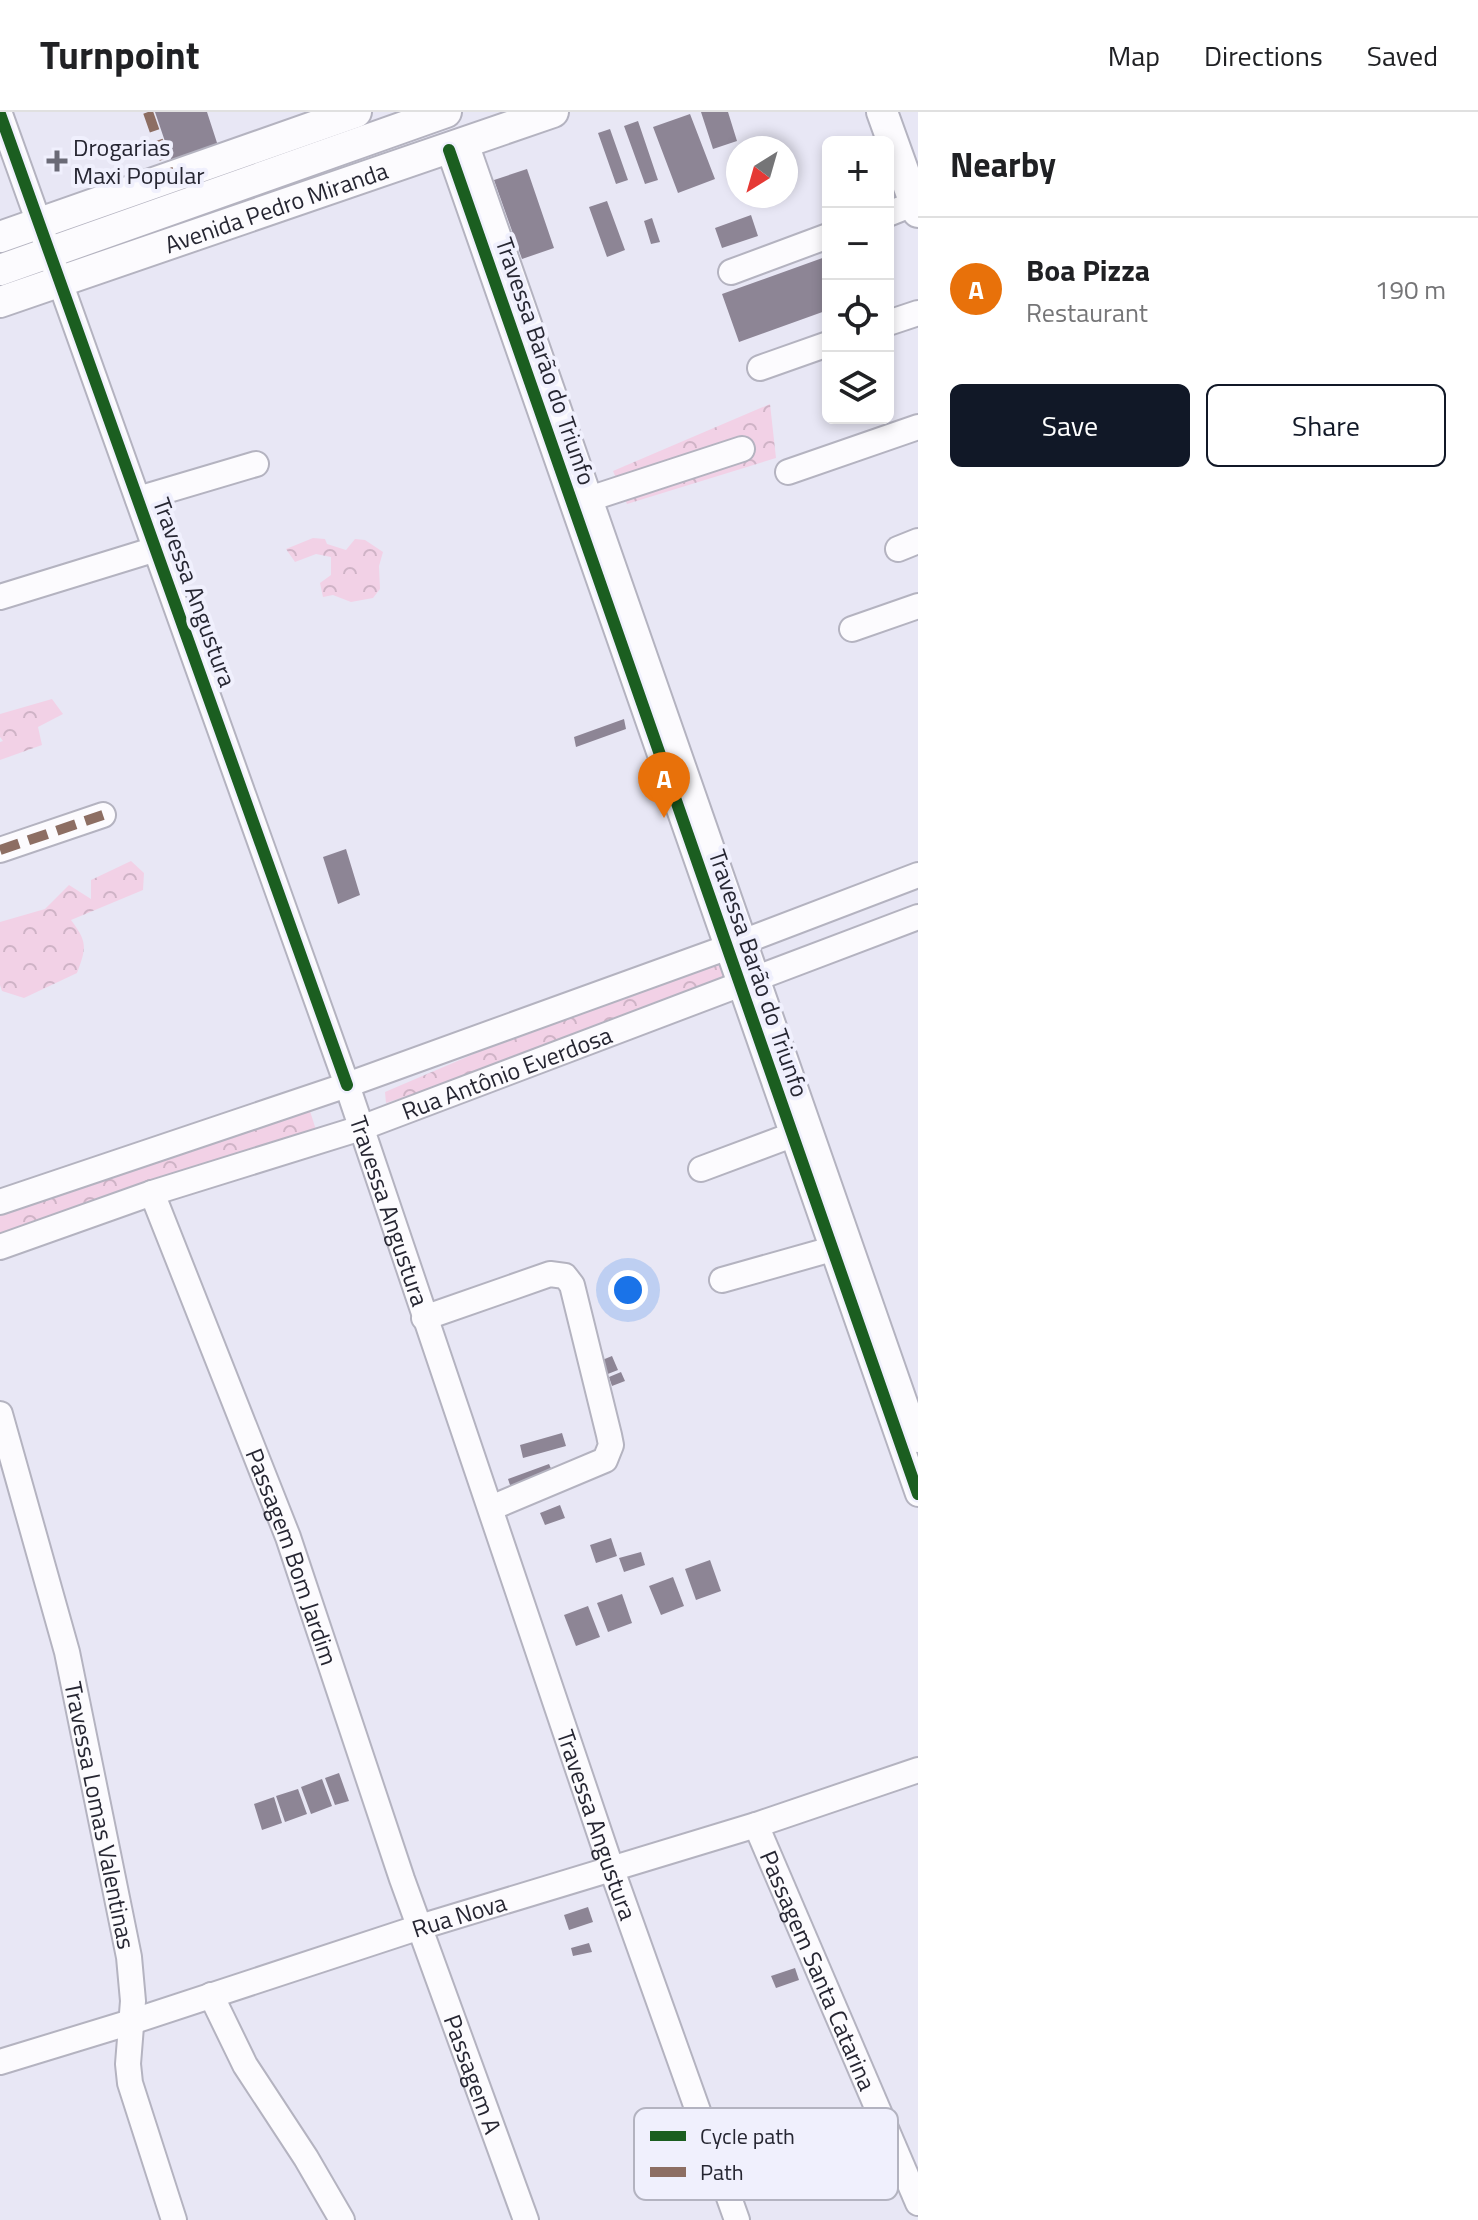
<!DOCTYPE html>
<meta charset="utf-8">
<style>
:root{--surface:#fff;--page:#f2f2f2;--text:#202124;--muted:#757577;--line:#e0e0e0;--accent:#111827}
body{margin:0;font-family:"Titillium Web",sans-serif;background:var(--page);color:var(--text)}
.controls{position:absolute;right:24px;top:24px;display:grid;overflow:hidden;border-radius:12px;box-shadow:0 4px 12px #0003}
.controls button{width:72px;height:72px;display:grid;place-items:center;padding:0;border:0;border-bottom:2px solid var(--line);background:var(--surface);color:var(--text);font:40px sans-serif}
.compass{position:absolute;left:726px;top:24px;width:72px;height:72px;border-radius:50%;background:var(--surface);box-shadow:0 4px 12px #0003;rotate:217deg}
.you{position:absolute;left:628px;top:1178px;width:28px;height:28px;margin:-20px;border:6px solid #fff;border-radius:50%;background:#1a73e8;box-shadow:0 0 0 12px #1a73e833}
.badge{display:grid;place-items:center;width:52px;height:52px;border-radius:50%;background:var(--accent);color:#fff;font-size:26px;font-weight:700}
.pin{position:absolute;translate:-50% -66px;filter:drop-shadow(0 2px 4px #0008)}
.pin::after{content:'';position:absolute;top:42px;width:28px;height:24px;background:inherit;clip-path:polygon(0 0,100% 0,50% 100%)}
.list{margin:0;padding:0;list-style:none}
h2{display:flex;justify-content:space-between;align-items:center;height:104px;margin:0;padding:0 32px;font-size:34px}
h2 small{font-size:26px;font-weight:400;color:var(--muted)}
.list li{display:grid;grid-template-columns:52px 1fr auto;gap:24px;align-items:center;box-sizing:border-box;height:144px;padding:0 32px;border-top:2px solid var(--line)}
.list b{display:block;font-size:30px;white-space:nowrap}
.list p{margin:0;font-size:26px;white-space:nowrap;color:var(--muted)}
.list em{font-size:26px;font-style:normal;color:var(--muted)}
.actions{display:flex;gap:16px;padding:24px 32px}
.actions a{flex:1;padding:18px 0;border:2px solid var(--accent);border-radius:12px;text-align:center;font-size:28px;color:var(--accent)}
.actions .main{background:var(--accent);color:#fff}
.icon{flex:none;width:44px;height:44px;fill:none;stroke:currentColor;stroke-width:2;stroke-linecap:round;stroke-linejoin:round}
.map{position:relative;flex:none;width:918px;height:2108px;overflow:hidden}
header{display:flex;align-items:center;gap:48px;box-sizing:border-box;height:112px;padding:0 40px;background:var(--surface);border-bottom:2px solid var(--line)}
header strong{font-size:38px}
nav{display:flex;gap:44px;margin-inline-start:auto;font-size:28px}
main{display:flex}
aside{flex:1;background:var(--surface)}
.map>svg:first-child{display:block}
.forest{fill:url(#forest-crowns)}
.building{fill:#8d8595}
.lines{fill:none;stroke-linecap:round;stroke-linejoin:round}
.minor-casing{stroke:#b4b3c0;stroke-width:28}
.major-casing{stroke:#b4b3c0;stroke-width:34}
.minor{stroke:#fcfbfe;stroke-width:24}
.major{stroke:#fcfbfe;stroke-width:30}
.quiet{stroke:#8d6e63;stroke-width:10;stroke-dasharray:20 10;stroke-linecap:butt}
.cycleway-casing{stroke:#f0f0fd;stroke-width:17}
.cycleway{stroke:#1b5e20;stroke-width:12}
.poi-dot{fill:#6a6a76;stroke:#f0f0fd;stroke-width:3}
.labels{text-anchor:middle;dominant-baseline:central;stroke-width:8;stroke-linejoin:round;paint-order:stroke}
.poi-label{font-size:24px;fill:#262632;stroke:#f0f0fd;text-anchor:start}
.street-label{font-size:24px;fill:#262632;stroke:#f0f0fd}
.key{fill:#f0f0fd;stroke:#b3b3c0;stroke-width:2}
.key-label{font-size:22px;fill:#262632}
</style>
<header>
<strong>Turnpoint</strong>
<nav><a>Map</a><a>Directions</a><a>Saved</a></nav>
</header>
<main>
<div class="map">
<svg width="918" height="2108" viewBox="0 0 918 2108">
<defs>
<pattern id="forest-crowns" width="20" height="18" patternUnits="userSpaceOnUse" patternTransform="scale(2)"><rect width="20" height="18" fill="#f2d1e6"/><path d="M2 6a3 3 0 1 1 6 0M12 15a3 3 0 1 1 6 0" fill="none" stroke="#cfb3c6"/></pattern>
</defs>
<rect width="100%" height="100%" fill="#e8e7f5"/>
<!-- forest -->
<path class="forest" d="M 770,292 L 776,346 L 627,392 L 613,359 Z
M 313,426 L 325,427 L 327,432 L 346,438 L 355,427 L 365,428 L 383,440 L 379,454 L 380,477 L 373,486 L 351,490 L 333,483 L 323,485 L 320,471 L 331,463 L 331,445 L 316,442 L 295,450 L 286,437 Z
M 52,587 L 63,602 L 38,615 L 42,633 L 0,648 L 0,630 L 3,629 L 0,625 L 0,602 Z
M 131,749 L 144,761 L 143,778 L 71,808 C 87,830 87,834 77,861 L 24,886 L 2,879 L 0,873 L 0,810 L 45,797 L 69,773 L 91,787 L 91,768 Z
M 714,839 L 732,877 L 386,991 L 385,980 Z
M 310,999 L 316,1018 L 0,1127 L 0,1100 Z"/>
<!-- building -->
<path class="building" d="M 155,0 L 207,0 L 220,40 L 174,56 Z
M 701,0 L 728,0 L 737,29 L 713,37 Z
M 690,2 L 715,67 L 678,81 L 653,15 Z
M 638,9 L 658,68 L 645,72 L 624,14 Z
M 610,17 L 628,68 L 616,72 L 598,21 Z
M 527,57 L 554,136 L 522,147 L 494,68 Z
M 607,89 L 625,138 L 607,145 L 589,95 Z
M 751,103 L 758,124 L 722,136 L 715,116 Z
M 652,106 L 660,130 L 651,132 L 644,109 Z
M 828,144 L 828,198 L 739,230 L 722,182 Z
M 624,607 L 626,617 L 576,635 L 574,625 Z
M 346,737 L 360,783 L 338,792 L 323,745 Z
M 612,1244 L 618,1258 L 600,1265 L 595,1251 Z
M 621,1260 L 625,1269 L 612,1274 L 609,1265 Z
M 562,1321 L 566,1334 L 523,1346 L 520,1333 Z
M 549,1352 L 554,1363 L 512,1379 L 508,1367 Z
M 560,1393 L 565,1406 L 545,1413 L 540,1401 Z
M 611,1426 L 617,1444 L 596,1451 L 590,1433 Z
M 641,1440 L 645,1453 L 624,1460 L 619,1446 Z
M 710,1448 L 721,1479 L 696,1488 L 685,1457 Z
M 673,1465 L 684,1494 L 661,1503 L 649,1474 Z
M 622,1482 L 632,1511 L 608,1520 L 597,1491 Z
M 588,1494 L 600,1525 L 576,1534 L 564,1503 Z
M 339,1661 L 349,1689 L 335,1693 L 325,1666 Z
M 322,1667 L 332,1694 L 311,1702 L 301,1675 Z
M 298,1677 L 307,1702 L 285,1710 L 276,1684 Z
M 274,1685 L 282,1711 L 262,1718 L 254,1692 Z
M 588,1795 L 593,1810 L 569,1818 L 564,1803 Z
M 589,1831 L 592,1840 L 573,1844 L 571,1836 Z
M 795,1856 L 799,1868 L 776,1876 L 771,1864 Z"/>
<g class="lines">
<defs>
<g id="minor">
<path id="s1" d="M 0,2 L 347,973 L 612,1758 L 737,2108"/>
<path d="M 466,31 L 918,1328"/>
<path d="M 449,38 L 918,1382"/>
<path d="M 888,102 L 915,91"/>
<path d="M 731,160 L 828,124"/>
<path d="M 888,211 L 918,201"/>
<path d="M 760,256 L 828,232"/>
<path d="M 788,360 L 918,315"/>
<path d="M 138,387 L 256,352"/>
<path d="M 589,387 L 742,337"/>
<path d="M 898,437 L 918,429"/>
<path d="M 0,485 L 156,437"/>
<path d="M 852,517 L 918,494"/>
<path d="M 0,738 L 103,703"/>
<path d="M 701,1057 L 792,1023"/>
<path id="s2" d="M 152,1081 L 288,1425 L 402,1767 L 526,2108"/>
<path d="M 0,1090 L 347,973 L 745,829 L 918,763"/>
<path id="s3" d="M 0,1135 L 152,1081 L 361,1016 L 918,805"/>
<path d="M 722,1168 L 832,1137"/>
<path d="M 424,1206 L 550,1162 L 565,1164 L 572,1173 L 609,1323 L 611,1333 L 605,1348 L 491,1396"/>
<path id="s4" d="M 0,1302 L 67,1540 L 129,1845 L 133,1889 L 128,1952 L 130,1971 L 174,2108"/>
<path id="s5" d="M 756,1713 L 918,2091"/>
<path d="M 211,1883 L 245,1953 L 306,2046 L 342,2108"/>
<path id="s6" d="M 0,1950 L 131,1910 L 420,1815 L 756,1713 L 918,1658"/>
</g>
<g id="major">
<path d="M 882,0 L 918,100"/>
<path d="M 0,125 L 356,0"/>
<path d="M 0,158 L 446,0"/>
<path id="s7" d="M 0,190 L 553,0"/>
</g>
</defs>
<!-- minor casing -->
<use href="#minor" class="minor-casing"/>
<!-- major casing -->
<use href="#major" class="major-casing"/>
<!-- minor -->
<use href="#minor" class="minor"/>
<!-- major -->
<use href="#major" class="major"/>
<!-- quiet -->
<path class="quiet" d="M 148,0 L 171,66
M 0,738 L 103,703"/>
<defs>
<path id="cycleway" d="M 0,2 L 347,973
M 449,38 L 918,1382"/>
</defs>
<!-- cycleway casing -->
<use href="#cycleway" class="cycleway-casing"/>
<!-- cycleway -->
<use href="#cycleway" class="cycleway"/>
</g>
<!-- markers -->
<path class="poi-dot" d="M53 37h8v8h8v8h-8v8h-8v-8h-8v-8h8z"/>
<g class="labels">
<!-- poi labels -->
<g class="poi-label">
<text x="73" y="35">Drogarias<tspan x="73" dy="28">Maxi Popular</tspan></text>
</g>
<!-- street labels -->
<g class="street-label">
<text stroke="none"><textPath href="#s7" startOffset="292">Avenida Pedro Miranda</textPath></text>
<text transform="translate(546 249) rotate(71)">Travessa Barão do Triunfo</text>
<text transform="translate(195 480) rotate(70)">Travessa Angustura</text>
<text transform="translate(759 861) rotate(71)">Travessa Barão do Triunfo</text>
<text stroke="none"><textPath href="#s3" startOffset="536">Rua Antônio Everdosa</textPath></text>
<text stroke="none"><textPath href="#s1" startOffset="1164">Travessa Angustura</textPath></text>
<text stroke="none"><textPath href="#s2" startOffset="390">Passagem Bom Jardim</textPath></text>
<text stroke="none"><textPath href="#s4" startOffset="414">Travessa Lomas Valentinas</textPath></text>
<text stroke="none"><textPath href="#s1" startOffset="1812">Travessa Angustura</textPath></text>
<text stroke="none"><textPath href="#s6" startOffset="482">Rua Nova</textPath></text>
<text stroke="none"><textPath href="#s5" startOffset="158">Passagem Santa Catarina</textPath></text>
<text stroke="none"><textPath href="#s2" startOffset="938">Passagem A</textPath></text>
</g>
</g>
<!-- legend -->
<rect x="634" y="1996" width="264" height="92" rx="12" class="key"/>
<rect x="650" y="2019" width="36" height="10" fill="#1b5e20"/>
<rect x="650" y="2055" width="36" height="10" fill="#8d6e63"/>
<g class="key-label">
<text x="700" y="2032">Cycle path</text>
<text x="700" y="2068">Path</text>
</g>
</svg>
<div class="controls">
<button>+</button>
<button>−</button>
<button><svg class="icon" aria-label="locate" viewBox="0 0 24 24"><circle cx="12" cy="12" r="6"/><path d="M12 2v4M12 18v4M2 12h4M18 12h4"/></svg></button>
<button><svg class="icon" aria-label="layers" viewBox="0 0 24 24"><path d="M12 4l9 5-9 5-9-5zM3 14l9 5 9-5"/></svg></button>
</div>
<svg class="compass" viewBox="-18 -18 36 36"><path d="M0-13l5 13h-10z" fill="#e53935"/><path d="M0 13l5-13h-10z" fill="#757577"/></svg>
<div class="you"></div>
<div class="pin badge" style="left:664px;top:706px;background:#e8710a">A</div>
</div>
<aside>
<h2>Nearby<small></small></h2>
<ul class="list">
<li><span class="badge" style="background:#e8710a">A</span><div><b>Boa Pizza</b><p>Restaurant</p></div><em>190 m</em></li>
</ul>
<div class="actions"><a class="main">Save</a><a>Share</a></div>
</aside>
</main>
